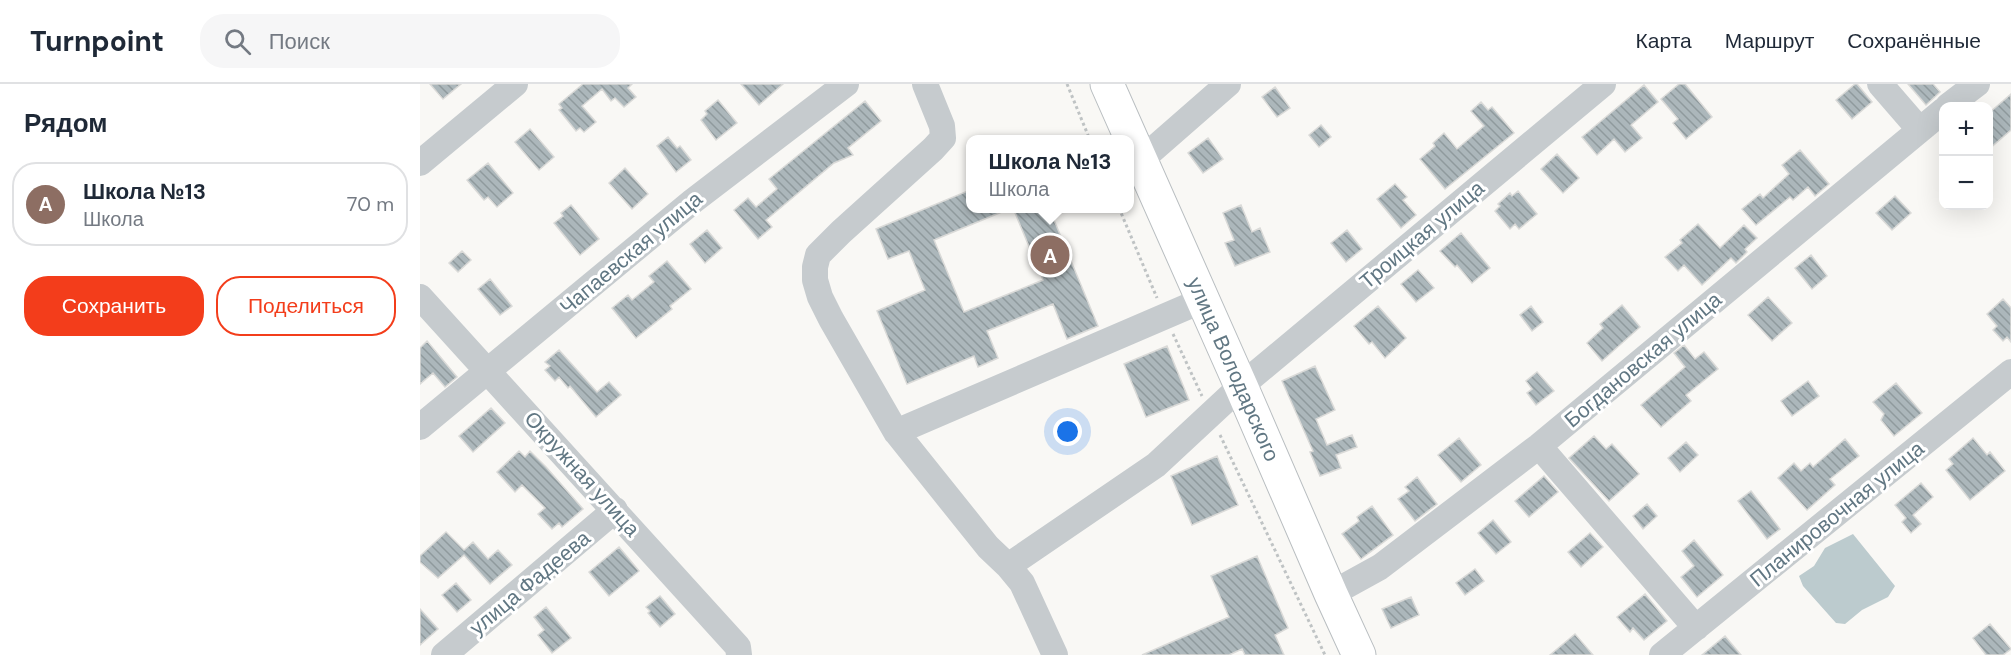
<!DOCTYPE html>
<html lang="ru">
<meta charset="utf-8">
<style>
:root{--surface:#fff;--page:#f6f6f7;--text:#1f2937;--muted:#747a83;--line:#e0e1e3;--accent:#f33d1b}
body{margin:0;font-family:"DM Sans",sans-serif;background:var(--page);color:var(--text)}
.controls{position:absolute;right:18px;top:18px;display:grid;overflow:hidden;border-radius:12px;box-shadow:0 6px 24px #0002}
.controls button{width:54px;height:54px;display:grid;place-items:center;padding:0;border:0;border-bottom:2px solid var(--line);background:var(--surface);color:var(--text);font:30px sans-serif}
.you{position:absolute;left:648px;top:348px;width:21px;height:21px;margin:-15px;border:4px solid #fff;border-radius:50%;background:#1a73e8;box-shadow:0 0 0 9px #1a73e833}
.badge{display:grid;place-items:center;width:39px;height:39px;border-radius:50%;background:var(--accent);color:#fff;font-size:20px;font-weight:700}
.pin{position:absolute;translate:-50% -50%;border:3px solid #fff;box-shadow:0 2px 6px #0006}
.popup{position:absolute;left:546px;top:51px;width:168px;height:78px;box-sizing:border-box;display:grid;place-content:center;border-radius:12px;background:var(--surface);filter:drop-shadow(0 2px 4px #0005);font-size:20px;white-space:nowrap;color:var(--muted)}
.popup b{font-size:22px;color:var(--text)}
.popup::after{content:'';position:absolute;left:50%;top:100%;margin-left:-12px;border:12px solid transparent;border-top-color:var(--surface)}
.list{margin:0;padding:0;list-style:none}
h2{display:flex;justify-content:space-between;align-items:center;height:78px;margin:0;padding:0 24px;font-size:26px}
h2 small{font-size:20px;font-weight:400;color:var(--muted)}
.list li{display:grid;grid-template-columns:39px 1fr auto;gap:18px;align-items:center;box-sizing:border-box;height:84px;margin:0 12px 12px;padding:0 12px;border:2px solid var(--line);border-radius:24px}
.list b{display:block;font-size:22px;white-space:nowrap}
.list p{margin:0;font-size:20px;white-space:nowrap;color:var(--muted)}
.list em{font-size:20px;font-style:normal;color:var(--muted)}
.actions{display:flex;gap:12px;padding:18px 24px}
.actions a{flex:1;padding:14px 0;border:2px solid var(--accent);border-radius:24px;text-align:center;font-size:21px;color:var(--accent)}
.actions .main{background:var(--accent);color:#fff}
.icon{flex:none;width:33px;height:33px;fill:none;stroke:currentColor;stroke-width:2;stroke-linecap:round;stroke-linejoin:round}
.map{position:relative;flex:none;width:1591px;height:571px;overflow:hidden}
header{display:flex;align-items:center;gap:36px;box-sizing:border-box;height:84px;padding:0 30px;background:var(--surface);border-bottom:2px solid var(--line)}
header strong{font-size:28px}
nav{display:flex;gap:33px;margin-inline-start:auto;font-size:21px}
.search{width:420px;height:54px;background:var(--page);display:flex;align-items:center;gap:15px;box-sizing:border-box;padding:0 21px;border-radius:24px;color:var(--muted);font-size:22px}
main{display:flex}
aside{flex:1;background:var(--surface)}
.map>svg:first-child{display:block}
.water{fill:#bccbce}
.building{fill:url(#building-back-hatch);stroke:#dadad8;stroke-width:1.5}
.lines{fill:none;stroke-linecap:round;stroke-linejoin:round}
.major-casing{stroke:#b9bec1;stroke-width:35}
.path{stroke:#bfc3c4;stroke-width:3;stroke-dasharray:3 3;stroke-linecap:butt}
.minor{stroke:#c6cbce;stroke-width:26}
.major{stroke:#fff;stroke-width:33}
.labels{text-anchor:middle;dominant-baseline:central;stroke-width:6;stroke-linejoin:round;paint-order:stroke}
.street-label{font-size:21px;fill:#617783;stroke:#fff}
</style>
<header>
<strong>Turnpoint</strong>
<div class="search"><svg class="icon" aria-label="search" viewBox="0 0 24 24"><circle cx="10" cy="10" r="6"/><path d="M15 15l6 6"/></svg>Поиск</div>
<nav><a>Карта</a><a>Маршрут</a><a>Сохранённые</a></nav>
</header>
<main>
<aside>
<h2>Рядом<small></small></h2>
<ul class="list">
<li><span class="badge" style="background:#8d6e63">A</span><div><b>Школа №13</b><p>Школа</p></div><em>70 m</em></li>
</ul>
<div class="actions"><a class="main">Сохранить</a><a>Поделиться</a></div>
</aside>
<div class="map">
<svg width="1591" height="571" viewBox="0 0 1591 571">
<defs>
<pattern id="building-back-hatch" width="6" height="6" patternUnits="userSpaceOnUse" patternTransform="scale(1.5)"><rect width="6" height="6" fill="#acb7bb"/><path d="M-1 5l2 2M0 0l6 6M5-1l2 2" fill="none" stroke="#8f9a9d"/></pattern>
</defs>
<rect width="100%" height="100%" fill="#f9f8f5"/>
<!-- water -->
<path class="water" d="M 1433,450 L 1475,502 L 1468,513 L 1442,526 L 1425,540 L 1416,539 L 1383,502 L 1379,492 L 1394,482 L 1405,464 Z"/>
<!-- building -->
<path class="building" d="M 10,0 L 41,0 L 23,15 Z
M 163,0 L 212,0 L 208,4 L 216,13 L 204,23 L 195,14 L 191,17 L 182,5 L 162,22 L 176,38 L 164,48 L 160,44 L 156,47 L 139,26 L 142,24 L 139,20 Z
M 321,0 L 363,0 L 339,21 Z
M 1259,0 L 1265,0 L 1292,33 L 1266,55 L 1253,39 L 1258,35 L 1241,15 Z
M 1435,0 L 1437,0 L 1452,18 L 1432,35 L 1416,16 Z
M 1488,0 L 1513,0 L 1520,8 L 1506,21 Z
M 1224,1 L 1238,18 L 1211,41 L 1222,54 L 1205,68 L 1194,55 L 1177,71 L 1162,53 Z
M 855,3 L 870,24 L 857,33 L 842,13 Z
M 1591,10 L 1591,46 L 1569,65 L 1569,29 Z
M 298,16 L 317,39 L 296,56 L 281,36 L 287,30 L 285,27 Z
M 445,17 L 461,37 L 428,64 L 433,71 L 414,79 L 346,136 L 352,143 L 338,155 L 314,126 L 328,114 L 336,123 L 357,105 L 349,95 Z
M 1061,18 L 1068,26 L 1072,23 L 1094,49 L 1025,105 L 1000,75 L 1015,62 L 1013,59 L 1024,49 L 1037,65 L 1064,42 L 1051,27 Z
M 901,41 L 911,53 L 899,63 L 889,51 Z
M 110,45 L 134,73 L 119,86 L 95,58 Z
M 248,53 L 257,64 L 260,62 L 271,76 L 256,88 L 237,62 Z
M 788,54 L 803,75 L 783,89 L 768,69 Z
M 1380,66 L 1409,100 L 1395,112 L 1388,103 L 1373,116 L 1370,113 L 1336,141 L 1322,125 L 1340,110 L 1343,114 L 1369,90 L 1362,81 Z
M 1137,70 L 1159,94 L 1143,109 L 1121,85 Z
M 68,79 L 93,109 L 77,123 L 68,113 L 64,116 L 47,96 Z
M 205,84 L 228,110 L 212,125 L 189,99 Z
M 975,100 L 987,113 L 983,116 L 996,131 L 981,144 L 957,115 Z
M 550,106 L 550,124 L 589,125 L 514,156 L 544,228 L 623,196 L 593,124 L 629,124 L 678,242 L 647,255 L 633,220 L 567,247 L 578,274 L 558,283 L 554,272 L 487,300 L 457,227 L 505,206 L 489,167 L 468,175 L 456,145 Z
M 1098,107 L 1117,130 L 1099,145 L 1095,140 L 1090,145 L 1075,127 L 1080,122 L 1078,120 L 1090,109 L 1092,112 Z
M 1475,112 L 1491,129 L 1472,146 L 1456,129 Z
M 151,121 L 179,155 L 160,171 L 134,139 L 143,132 L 141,129 Z
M 821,121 L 832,148 L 840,144 L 850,168 L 815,182 L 805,159 L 814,156 L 803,129 Z
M 1278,140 L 1300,164 L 1324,141 L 1337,154 L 1325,165 L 1327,168 L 1316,179 L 1311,174 L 1282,201 L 1264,181 L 1258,187 L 1245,173 L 1262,159 L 1260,156 Z
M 287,146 L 302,164 L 285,179 L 270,160 Z
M 927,146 L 942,165 L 926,178 L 911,159 Z
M 1041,149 L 1070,184 L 1052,199 L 1037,181 L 1035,183 L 1020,167 Z
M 42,167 L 51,176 L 38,188 L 29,179 Z
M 1391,171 L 1407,192 L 1392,205 L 1375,184 Z
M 247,177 L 271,205 L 250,222 L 252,225 L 216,254 L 192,224 L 208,211 L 212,216 L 234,198 L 229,192 Z
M 998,186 L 1014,204 L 996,218 L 981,200 Z
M 70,195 L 92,222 L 80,231 L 58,205 Z
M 1348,213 L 1372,239 L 1352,257 L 1328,231 Z
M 1583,215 L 1591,224 L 1591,258 L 1587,253 L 1583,257 L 1573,246 L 1577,242 L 1567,230 Z
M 1202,221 L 1220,243 L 1182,277 L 1167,259 L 1183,244 L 1180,240 Z
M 958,222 L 986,254 L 965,274 L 952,258 L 949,260 L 934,242 Z
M 1111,222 L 1123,238 L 1112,247 L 1100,231 Z
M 7,257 L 37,293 L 25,303 L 13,289 L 0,300 L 0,264 Z
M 1264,261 L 1275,275 L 1284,268 L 1298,285 L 1266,311 L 1271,317 L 1241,343 L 1221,321 L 1265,283 L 1254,269 Z
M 747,262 L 769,316 L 726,333 L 704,280 Z
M 139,266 L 177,308 L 189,298 L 201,311 L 176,333 L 150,302 L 148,304 L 139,293 L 135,297 L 125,286 L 130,282 L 125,278 Z
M 895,282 L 915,326 L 896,335 L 907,361 L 932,351 L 937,363 L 916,371 L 921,384 L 900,392 L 890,368 L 893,367 L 862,297 Z
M 1117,288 L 1134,307 L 1116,321 L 1107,309 L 1112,305 L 1106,297 Z
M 1388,297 L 1399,312 L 1372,332 L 1361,317 Z
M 1476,299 L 1502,329 L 1474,352 L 1461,336 L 1464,330 L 1453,318 Z
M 71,324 L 85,339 L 53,368 L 39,352 Z
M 1174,352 L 1186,365 L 1192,360 L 1219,390 L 1189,417 L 1149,374 Z
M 1039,354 L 1061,381 L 1041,398 L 1018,371 Z
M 1553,354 L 1567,371 L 1570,368 L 1585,387 L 1550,416 L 1526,386 L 1533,380 L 1529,375 Z
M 1425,355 L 1439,372 L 1410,395 L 1415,401 L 1387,426 L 1358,394 L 1374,379 L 1381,387 L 1390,379 L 1393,383 Z
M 1266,358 L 1278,371 L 1260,388 L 1248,374 Z
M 99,367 L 105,373 L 110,367 L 126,383 L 163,425 L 142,443 L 139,439 L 132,445 L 118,430 L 125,424 L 102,401 L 95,408 L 77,388 Z
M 797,372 L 818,421 L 772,441 L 751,392 Z
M 1124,392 L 1138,408 L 1109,433 L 1095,417 Z
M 997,393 L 1017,420 L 995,437 L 978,415 L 989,407 L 985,403 Z
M 1501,399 L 1513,413 L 1493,431 L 1501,440 L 1491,449 L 1482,438 L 1486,434 L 1475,421 Z
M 1331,407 L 1360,445 L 1347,455 L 1318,417 Z
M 1227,420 L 1237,432 L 1223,445 L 1213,432 Z
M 952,422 L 973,451 L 941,475 L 922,450 L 939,437 L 937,433 Z
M 1073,436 L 1091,458 L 1076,470 L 1058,449 Z
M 26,448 L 44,466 L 53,458 L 68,475 L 78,466 L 92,481 L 70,500 L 44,471 L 18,494 L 0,478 L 0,472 Z
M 1170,449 L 1183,463 L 1161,483 L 1148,468 Z
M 1274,456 L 1303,491 L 1277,513 L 1261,493 L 1274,482 L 1262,467 Z
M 199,463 L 219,487 L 189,512 L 169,488 Z
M 837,472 L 868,544 L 855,551 L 864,571 L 825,571 L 822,565 L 809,571 L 722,571 L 809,533 L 791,492 Z
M 1055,485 L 1064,497 L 1045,511 L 1036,499 Z
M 36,499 L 51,516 L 37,528 L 22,511 Z
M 1225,510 L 1247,537 L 1224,556 L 1213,544 L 1210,548 L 1197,533 Z
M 240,512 L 255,530 L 240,543 L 228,529 L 230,527 L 226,523 Z
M 991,513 L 999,531 L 971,544 L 962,525 Z
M 126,523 L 151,554 L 132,569 L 118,551 L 124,546 L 114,533 Z
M 0,525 L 18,545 L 0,561 Z
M 1570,540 L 1591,565 L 1583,571 L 1566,571 L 1553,554 Z
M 1155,550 L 1173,571 L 1130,571 Z
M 1305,552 L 1321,571 L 1282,571 Z"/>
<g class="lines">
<defs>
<g id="major">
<path id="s1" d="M 687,0 L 821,302 L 911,510 L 939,571"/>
</g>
</defs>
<!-- major casing -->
<use href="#major" class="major-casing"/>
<!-- path -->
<path class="path" d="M 647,0 L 670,56
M 699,124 L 737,214
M 753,250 L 782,312
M 800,351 L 905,571"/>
<!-- minor -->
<path class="minor" d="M 505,0 L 522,42 L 523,54 L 513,65 L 421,148 L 398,171 L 395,183 L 395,196 L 400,213 L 411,235 L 476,348 L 568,463 L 588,482 L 602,499 L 635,571
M 1460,0 L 1499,45
M 1528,22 L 1557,0
M 721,76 L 808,0
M 0,79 L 95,0
M 0,213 L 318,563 L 319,571
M 0,343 L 273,117 L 426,0
M 476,348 L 783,216
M 1119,362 L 1276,544
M 588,482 L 736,381 L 821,302 L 1183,0
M 911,510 L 960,483 L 1119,362 L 1524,26
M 24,571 L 195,426
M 1242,571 L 1591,288"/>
<!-- major -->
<use href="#major" class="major"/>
</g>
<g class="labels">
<!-- street labels -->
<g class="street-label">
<text transform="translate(1002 151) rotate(-40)">Троицкая улица</text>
<text transform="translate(211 169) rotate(-40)">Чапаевская улица</text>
<text transform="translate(1223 276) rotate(-40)">Богдановская улица</text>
<text stroke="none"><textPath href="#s1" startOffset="312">улица Володарского</textPath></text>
<text transform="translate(162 390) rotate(48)">Окружная улица</text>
<text transform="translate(1417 430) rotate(-39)">Планировочная улица</text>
<text transform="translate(110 499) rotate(-40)">улица Фадеева</text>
</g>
</g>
</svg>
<div class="controls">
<button>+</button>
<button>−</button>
</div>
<div class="you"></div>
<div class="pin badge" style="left:630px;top:171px;background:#8d6e63">A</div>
<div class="popup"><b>Школа №13</b>Школа</div>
</div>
</main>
